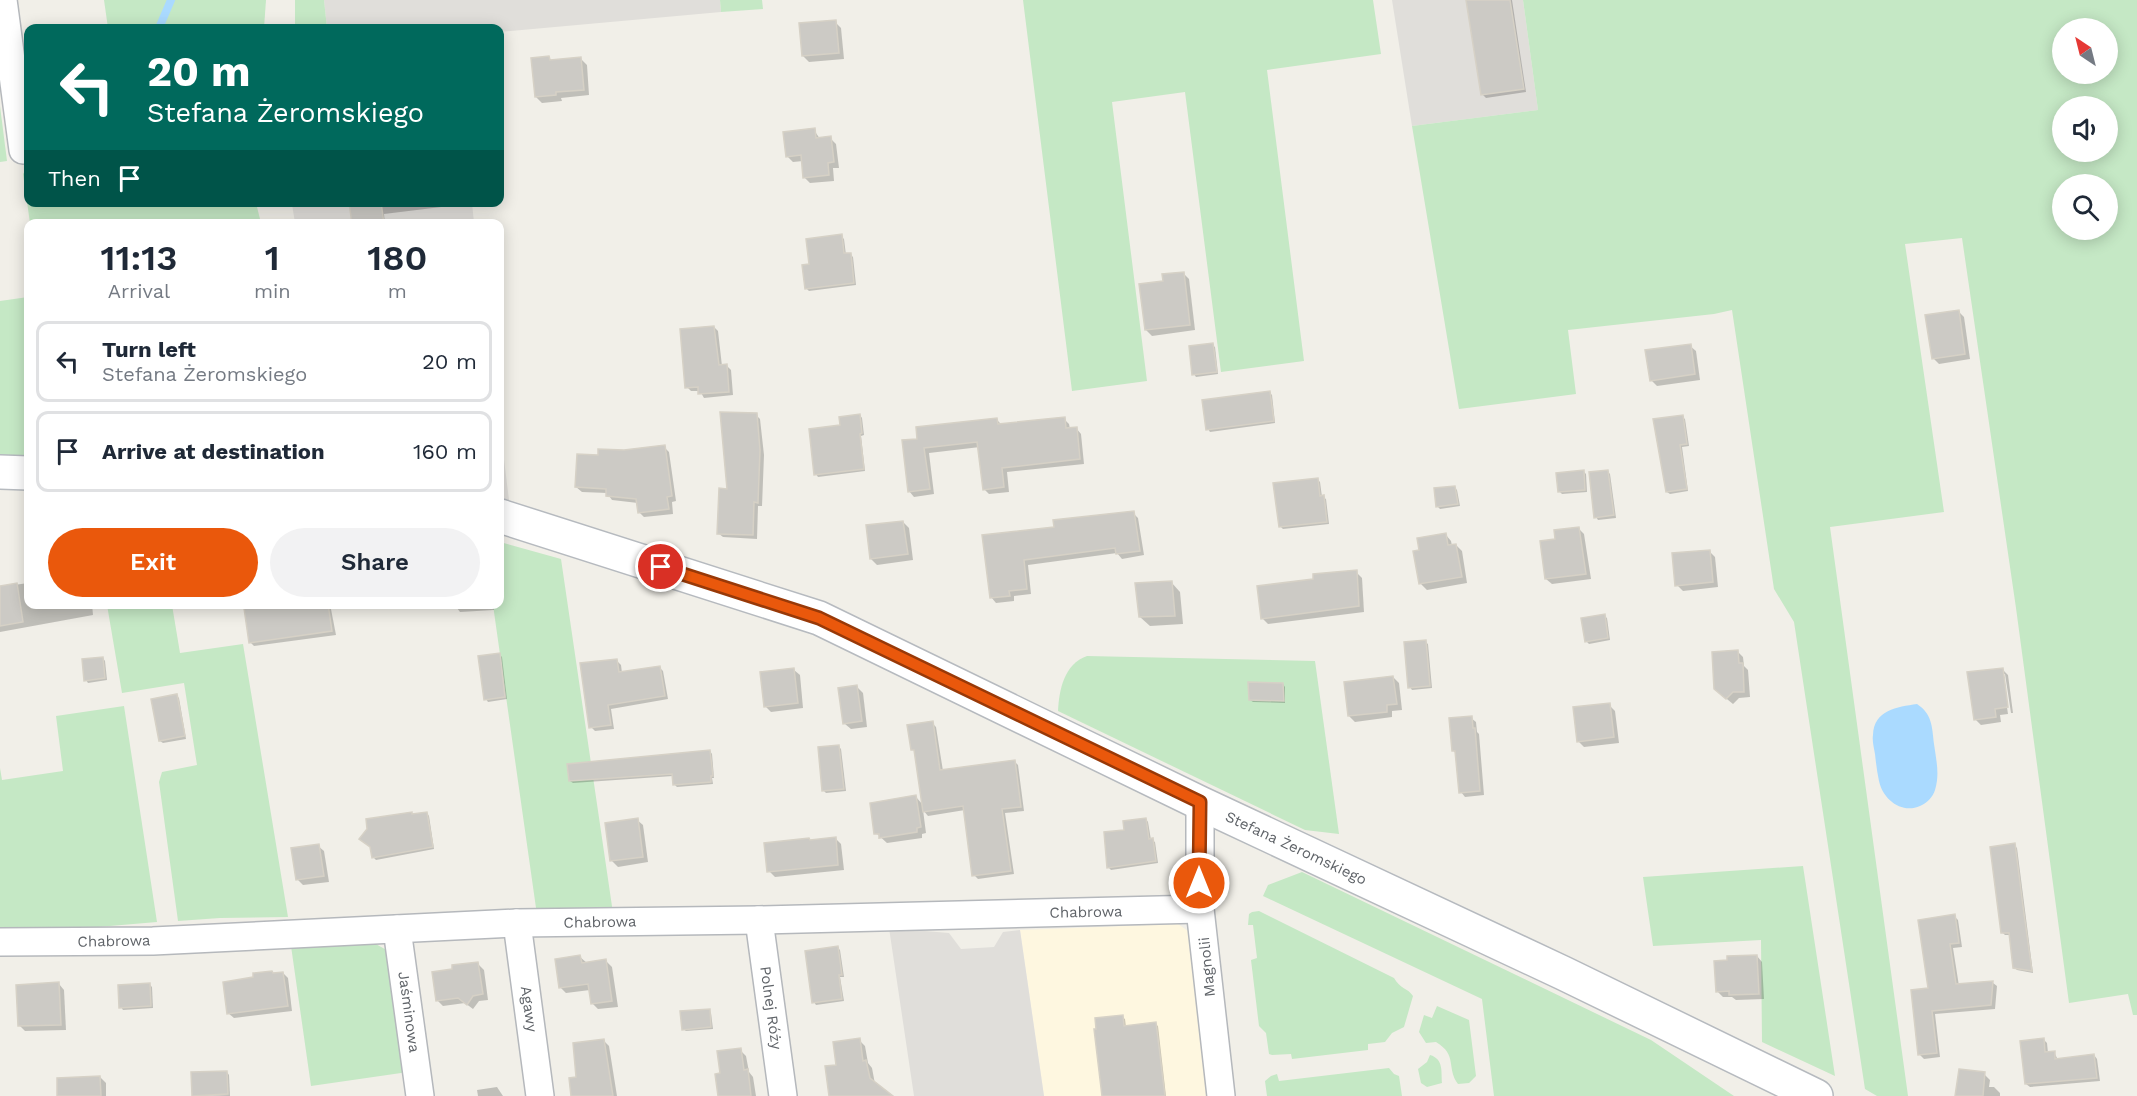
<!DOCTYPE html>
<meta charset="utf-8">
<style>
body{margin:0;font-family:"Work Sans",sans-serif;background:#f2f2f3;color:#1f2937;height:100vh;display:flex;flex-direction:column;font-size:22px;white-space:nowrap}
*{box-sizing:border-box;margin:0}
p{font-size:20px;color:#747a83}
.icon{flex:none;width:33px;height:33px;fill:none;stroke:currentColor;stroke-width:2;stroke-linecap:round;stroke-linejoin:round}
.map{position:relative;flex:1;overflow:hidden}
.sheet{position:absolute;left:24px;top:219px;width:480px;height:390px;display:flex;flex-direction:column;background:#fff;border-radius:12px;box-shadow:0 3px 15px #0003}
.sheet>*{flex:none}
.guide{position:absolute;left:24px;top:24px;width:480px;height:183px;border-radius:12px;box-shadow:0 3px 15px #0003;background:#00695c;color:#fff;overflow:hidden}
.needle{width:39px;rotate:325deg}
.fabs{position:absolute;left:2052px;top:18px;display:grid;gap:12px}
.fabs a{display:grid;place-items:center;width:66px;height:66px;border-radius:50%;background:#fff;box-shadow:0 3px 15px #0003;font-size:30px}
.pin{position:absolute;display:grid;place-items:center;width:51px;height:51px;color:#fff;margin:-26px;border:3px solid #fff;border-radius:50%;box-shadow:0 2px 6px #0007}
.me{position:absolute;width:66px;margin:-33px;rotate:0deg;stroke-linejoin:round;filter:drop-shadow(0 0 4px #0008)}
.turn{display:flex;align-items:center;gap:21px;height:126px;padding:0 24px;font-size:27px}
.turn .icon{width:78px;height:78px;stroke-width:2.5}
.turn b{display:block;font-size:42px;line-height:51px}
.then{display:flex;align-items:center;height:57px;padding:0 24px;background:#0003;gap:12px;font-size:22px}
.eta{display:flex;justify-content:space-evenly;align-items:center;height:102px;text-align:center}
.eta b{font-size:36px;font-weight:600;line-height:42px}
.cta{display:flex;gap:12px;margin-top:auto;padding:12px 24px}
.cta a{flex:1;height:69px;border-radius:36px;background:#ea580c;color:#fff;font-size:24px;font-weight:600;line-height:69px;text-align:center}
.cta a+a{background:#f2f2f3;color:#1f2937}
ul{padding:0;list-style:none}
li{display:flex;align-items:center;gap:18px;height:81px;margin:0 12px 9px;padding:0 12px;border:3px solid #e0e1e3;border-radius:12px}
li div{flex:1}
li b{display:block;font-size:22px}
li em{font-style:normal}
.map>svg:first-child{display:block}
.commercial{fill:#fef7e0}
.industrial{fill:#e0deda}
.green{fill:#c5e8c5;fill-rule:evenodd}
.water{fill:#aadaff}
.shadow{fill:#0003}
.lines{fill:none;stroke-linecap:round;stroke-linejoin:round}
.stream{stroke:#aadaff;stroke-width:8}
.building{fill:#cccac5;stroke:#d6d1c6;stroke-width:1.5}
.street-casing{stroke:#b5b8bc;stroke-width:30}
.secondary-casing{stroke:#b6babf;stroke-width:36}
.street{stroke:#fff;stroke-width:27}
.secondary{stroke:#fff;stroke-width:33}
.route-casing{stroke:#983908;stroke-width:15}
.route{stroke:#ea580c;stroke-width:10}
.labels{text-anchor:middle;stroke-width:5;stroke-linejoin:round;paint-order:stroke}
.street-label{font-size:15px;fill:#5f6368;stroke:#fff}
</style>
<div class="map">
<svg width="2137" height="1096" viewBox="0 0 2137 1096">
<rect width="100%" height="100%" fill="#f1efe8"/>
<!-- commercial -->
<path class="commercial" d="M1178,924L1191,933L1211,1096H1044L1020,930Z"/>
<!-- industrial -->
<g class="industrial">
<path d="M324,0H720L721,12L500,32V28H327Z"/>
<path d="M1392,0H1523L1538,110L1412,126Z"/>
<path d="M308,202L472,203L474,223H295L292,204Z"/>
<path d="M500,427L509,500L500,498Z"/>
<path d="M889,928L949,933L961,949L994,947L1003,932L1020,930L1044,1096H914Z"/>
</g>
<!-- green -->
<g class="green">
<path d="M104,0H266L264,28H108Z"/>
<path d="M295,0H324L327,28H295Z"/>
<path d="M720,0H762L763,9L721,12Z"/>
<path d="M1023,0H1373L1381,54L1267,70L1304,361L1221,372L1185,92L1112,102L1147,381L1072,391Z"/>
<path d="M1523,0H2137V1015H2133L2128,994L2069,1003L2016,608L1962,238L1905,244L1944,512L1830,527L1908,1096H1877L1865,1089L1794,622L1774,589L1732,310L1714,314L1568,330L1576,394L1459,409L1412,126L1538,110ZM2108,28V74H2062V28ZM2108,106V152H2062V106ZM2062,184H2108V230H2062Z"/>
<path d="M0,106L7,161L0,162Z"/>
<path d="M28,167V202L256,203L261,223H30L23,174Z"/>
<path d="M28,297V459L0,458V301Z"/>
<path d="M500,542L561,559L613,913L537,915L493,605L500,604Z"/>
<path d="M107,605H172L180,653L243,644L288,917L220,918L178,921L159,782L162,772L197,765L184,683L122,693Z"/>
<path d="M1087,656L1315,661L1339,834L1305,830L1058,711C1059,690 1064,664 1087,656Z"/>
<path d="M124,706L157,922L27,933L0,931V768L2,780L63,771L56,716Z"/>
<path d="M1803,866L1835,1076L1762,1042L1761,940L1653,946L1643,877Z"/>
<path d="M1302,872L1651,1040L1734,1096H1494L1482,999L1263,896L1268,885Z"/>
<path d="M1259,911L1394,978C1400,989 1408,988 1413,996L1404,1027L1392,1033L1385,1042L1368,1044V1050L1292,1059L1291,1054L1272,1055L1269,1054L1266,1033L1259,1026L1251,960L1257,958L1253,925H1248L1249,914L1252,912Z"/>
<path d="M374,943L390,952L408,1072L311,1086L291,946Z"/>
<path d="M1437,1006L1469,1020L1476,1076L1469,1083L1458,1084C1446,1068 1458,1055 1436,1042L1426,1043L1419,1032L1424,1015L1432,1018Z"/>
<path d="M1430,1055C1444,1059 1441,1072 1442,1083L1427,1087L1421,1083L1418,1069L1427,1062Z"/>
<path d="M1389,1068L1394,1074L1399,1076L1402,1096H1267L1265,1081L1271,1076L1277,1074L1279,1081Z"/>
</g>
<!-- water -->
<path class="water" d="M1917,704C1932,714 1932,726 1934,744C1936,759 1940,774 1935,790C1933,797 1927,803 1920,806C1902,814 1883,800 1879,781C1877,772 1876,763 1875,754C1874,748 1872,741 1873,735C1874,710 1897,707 1917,704Z"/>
<!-- shadow -->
<g class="shadow">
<path d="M1468,0H1512L1526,92L1486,98L1482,94Z"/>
<path d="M835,22L841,28L844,59L809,62L803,56Z"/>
<path d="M549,58L552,61L581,59L587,65L589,95L561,98L562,101L542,103L536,97Z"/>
<path d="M814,130L820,139L830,138L836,144L839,168H833L834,181L810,183L804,177L803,161L793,162L787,156Z"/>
<path d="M350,202H474V203L384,214L385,224H353Z"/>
<path d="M841,236L844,239L846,255L850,254L853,257L856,285L809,291L806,288L811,266Z"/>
<path d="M1183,273L1189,279L1195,330L1152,336L1146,330L1165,282Z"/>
<path d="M1958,311L1964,317L1970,359L1939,364L1933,358Z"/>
<path d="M714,327L718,331L722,366H727L731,370L733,395L704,398L700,391H691L687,387Z"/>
<path d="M1212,345L1215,347L1218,374L1196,377L1194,374Z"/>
<path d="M1690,346L1696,351L1700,380L1657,386L1651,380Z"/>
<path d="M1269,392L1272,395L1275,423L1210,432L1208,429Z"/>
<path d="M756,415L760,419L764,455L762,506H758L757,539L723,537L718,533L729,490Z"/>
<path d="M860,415L862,418L864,435L861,436L865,471L818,477L816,474L842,427Z"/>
<path d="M1682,417L1685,419L1689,446L1682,447L1688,491L1670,494L1667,492Z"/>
<path d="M1064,419L1069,424L1070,429L1076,428L1081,434L1084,464L1007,472L1009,492L989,494L984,489L980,447L929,453L934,494L914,497L909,491L919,440L997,420L1002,425Z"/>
<path d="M664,447L669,452L676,501L672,502L673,514L644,517L639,512L638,503L612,500L607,493L582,492L576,487L599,457Z"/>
<path d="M1583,471L1586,474L1587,492L1562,494L1560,492Z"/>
<path d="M1608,472L1610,474L1616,518L1598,520L1596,517Z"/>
<path d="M1318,480L1320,482L1322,497L1326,499L1329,524L1283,529L1280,526Z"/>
<path d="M1454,487L1457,490L1460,506L1440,509L1438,507Z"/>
<path d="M1133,513L1138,518L1144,555L1122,559L1117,553L1028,565L1031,594L1014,596V601L996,603L991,597L984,536L1056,529Z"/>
<path d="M903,522L909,528L913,560L877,565L871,559Z"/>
<path d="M1578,528L1584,534L1591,579L1552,584L1546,579L1557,541Z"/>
<path d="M1446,535L1451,541L1452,546L1456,545L1462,551L1467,583L1427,590L1421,584Z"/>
<path d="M1709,551L1715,557L1718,587L1683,591L1677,585Z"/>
<path d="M1356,572L1362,578L1364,612L1268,624L1262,618L1315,581Z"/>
<path d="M1171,582L1180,592L1183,624L1150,626L1140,617Z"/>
<path d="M28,583V604H92L93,615L0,632V587Z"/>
<path d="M277,604H330L336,635L254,646L250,642Z"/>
<path d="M454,604H494V610L460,612Z"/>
<path d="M1604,616L1607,618L1610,640L1589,644L1586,641Z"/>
<path d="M1425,642L1428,644L1432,688L1412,690L1410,687Z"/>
<path d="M1737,651L1743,657L1744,666L1748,670L1750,697L1739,698L1733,704L1722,695Z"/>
<path d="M499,654L502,657L507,699L488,702L486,699Z"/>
<path d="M103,658L105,661L107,680L88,683L86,680Z"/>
<path d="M617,661L621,665L622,673L659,667L663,671L668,699L611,709L614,729L595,731L591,727Z"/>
<path d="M2002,669L2008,675L2013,713H2011L2005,674H2002L2008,714L2000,715L2001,722L1981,725L1975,719Z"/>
<path d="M794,670L800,675L803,708L771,712L765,706Z"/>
<path d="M1393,677L1399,683L1402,710L1392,711V717L1355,722L1349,716Z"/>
<path d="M1283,684L1285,687V703L1253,702L1250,700Z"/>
<path d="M857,687L863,693L867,727L851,729L845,724Z"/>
<path d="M177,696L179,698L186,739L163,743L160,741Z"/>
<path d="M1609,705L1615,711L1619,743L1584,747L1578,741Z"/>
<path d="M1471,718L1476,722L1477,732L1479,734L1484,795L1465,797L1461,792L1457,755L1453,750Z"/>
<path d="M932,723L936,727L943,771L1014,761L1018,765L1024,811L1005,813L1014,874L978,879L974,875L965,810L928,816L923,810L926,833L922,834V838L887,843L876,833L916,797L923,805L916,752L913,749Z"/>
<path d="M839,747L841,749L846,791L826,793L824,791Z"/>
<path d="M710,751L712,754L714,778H712L713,784L677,787L674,784L673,776L573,783L570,781Z"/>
<path d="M427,813L429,816L434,849L376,860L373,857Z"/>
<path d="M1146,819L1148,822L1151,840L1155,842L1158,863L1111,870L1109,868L1106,834L1126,831Z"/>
<path d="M637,820L643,825L648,862L618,867L612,861Z"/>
<path d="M835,838L841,844L844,870L775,877L769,871L811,841Z"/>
<path d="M2014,845L2017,848L2033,973L2017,970L2014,967L2011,935H2005L2002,932Z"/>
<path d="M318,846L324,851L329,882L303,885L297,879Z"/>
<path d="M1954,916L1958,920L1962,947L1953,948L1959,986L1993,983L1997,986L1995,1009L1935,1014L1940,1057L1924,1059L1920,1055Z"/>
<path d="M838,948L840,950L844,977H840L844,1001L816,1005L814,1002Z"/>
<path d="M1757,956L1762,962L1764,999L1736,1000L1732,997H1723L1717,991L1728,961Z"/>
<path d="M580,957L587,963L606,961L612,967L618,1007L598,1009L592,1003L590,990L566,993L560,987Z"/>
<path d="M478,964L484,970L488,1000L479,1001L473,1009L465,1003L443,1006L437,1000Z"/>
<path d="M283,973L288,978L292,1011L234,1018L228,1013L255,979Z"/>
<path d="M59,984L64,990L66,1030L25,1031L19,1025Z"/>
<path d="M149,984L152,987L153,1008L123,1010L121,1007Z"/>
<path d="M709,1011L711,1013L713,1029L686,1031L683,1029Z"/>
<path d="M1122,1017L1125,1019L1126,1027L1155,1024L1158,1026L1166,1096H1104Z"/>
<path d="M2043,1039L2047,1043L2048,1053L2054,1052L2058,1060L2094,1055L2097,1059L2100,1081L2030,1087L2026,1084Z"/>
<path d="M603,1040L609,1046L617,1096H581Z"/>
<path d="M859,1040L865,1046L868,1063L872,1068L875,1084L881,1096H831L838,1066Z"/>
<path d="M740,1050L746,1056L749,1072L753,1077L756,1096H720L722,1074Z"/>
<path d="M227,1072L229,1075L230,1096L194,1095Z"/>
<path d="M1984,1074L1990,1080L1989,1087H1994L2000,1093V1096H1957Z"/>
<path d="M100,1077L106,1083V1096H59Z"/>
<path d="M497,1087L503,1096H478L477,1090Z"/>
</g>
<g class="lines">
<!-- stream -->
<path class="stream" d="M159,28L171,0"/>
</g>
<!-- building -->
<g class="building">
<path d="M1466,0H1510L1524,89L1481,95Z"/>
<path d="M836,20L839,53L802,56L799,23Z"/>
<path d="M549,56L550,60L581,57L584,90L556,92V95L535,97L531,58Z"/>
<path d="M815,128L816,138L831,136L834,162L828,163L829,175L803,178L801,155L786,157L783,132Z"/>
<path d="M349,202H381L384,224H352Z"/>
<path d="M842,234L844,253H851L854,283L805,289L802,265L809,264L806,239Z"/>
<path d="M1184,272L1190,325L1145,330L1139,284L1163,281L1162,274Z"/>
<path d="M1959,310L1965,354L1932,359L1925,315Z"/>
<path d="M714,326L719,365L727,364L729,392L698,394V387L685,388L680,329Z"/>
<path d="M1213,343L1217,372L1192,375L1189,346Z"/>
<path d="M1691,344L1695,374L1650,381L1645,350Z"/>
<path d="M1270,391L1274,421L1206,430L1202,400Z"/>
<path d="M720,412L757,413L760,450L758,503L754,502L753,535L717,534L719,488L727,489Z"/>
<path d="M860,414L862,433L860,434L864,469L814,475L809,429L840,425L839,417Z"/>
<path d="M1683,415L1687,444L1680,445L1687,489L1666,492L1653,419Z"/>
<path d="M1065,417L1066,428L1077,427L1080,459L1002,468L1004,487L983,490L977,442L924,448L930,489L908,492L902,440L917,439L916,427L997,418L998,424Z"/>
<path d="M665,445L672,496L667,497L669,509L638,513L636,499L606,496V489L575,487L577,454L598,455V449L624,450Z"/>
<path d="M1584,470L1585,490L1558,492L1556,473Z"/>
<path d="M1608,470L1614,515L1594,518L1589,472Z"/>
<path d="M1318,478L1320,496L1324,495L1327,522L1279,527L1273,483Z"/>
<path d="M1455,486L1458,504L1436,507L1434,488Z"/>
<path d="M1134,511L1140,551L1116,554L1115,548L1024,560L1027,589L1009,591L1010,596L990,598L982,535L1054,527L1053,520Z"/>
<path d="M903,521L908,554L870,559L866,525Z"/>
<path d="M1579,527L1586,574L1545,579L1540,541L1555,539L1554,530Z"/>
<path d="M1446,533L1448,545L1456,544L1462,577L1419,584L1413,551L1419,550L1417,538Z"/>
<path d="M1710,550L1713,582L1675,586L1672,553Z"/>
<path d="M1357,570L1359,606L1261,619L1257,586L1313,579V574Z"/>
<path d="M1172,581L1175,616L1139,617L1135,583Z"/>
<path d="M17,583L23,622L0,626V586Z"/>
<path d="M267,604H328L332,631L249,643L244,608Z"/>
<path d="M1605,614L1608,638L1585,642L1581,618Z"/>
<path d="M1426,640L1430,686L1408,688L1404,642Z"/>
<path d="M1738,650L1739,663H1743L1744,692H1733L1726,699L1714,689L1712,652Z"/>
<path d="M500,653L505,697L484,700L478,656Z"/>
<path d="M103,657L105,678L84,681L82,659Z"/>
<path d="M617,659L619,672L660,666L665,696L608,705L611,725L589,728L580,663Z"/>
<path d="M794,668L798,703L764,707L760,672Z"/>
<path d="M2003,668L2008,707L1995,709L1996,717L1974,720L1967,672Z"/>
<path d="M1393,676L1397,704L1387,705V712L1348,716L1344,682Z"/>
<path d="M1248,682L1283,683L1284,701L1249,700Z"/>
<path d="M857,685L862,721L843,724L838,688Z"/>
<path d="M177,694L185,736L159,741L151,699Z"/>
<path d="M1610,703L1614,737L1577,742L1573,707Z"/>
<path d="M1472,716L1473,728H1475L1480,791L1459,793L1455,751H1452L1449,718Z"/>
<path d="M933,721L940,770L1015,760L1021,807L1002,809L1011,871L972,876L963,806L923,812L914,750H911L907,725Z"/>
<path d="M839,745L844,789L822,791L818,747Z"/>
<path d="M710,750L713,776H711V782L673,785L672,774L569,781L567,764Z"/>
<path d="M916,795L921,827L917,828V832L879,838V834H874L870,803Z"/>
<path d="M412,812V814L427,812L433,847L372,858L370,847L359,839L367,829L366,819Z"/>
<path d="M638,818L643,857L610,861L605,823Z"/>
<path d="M1146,818L1149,839L1153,838L1156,861L1107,868L1104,832L1124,830L1123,821Z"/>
<path d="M836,837L838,865L767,872L764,843L809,838L810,840Z"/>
<path d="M2015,843L2023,906L2032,971L2013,968L2009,933H2001L1990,847Z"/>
<path d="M319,844L324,876L296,880L291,848Z"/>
<path d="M1955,914L1959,943L1950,944L1956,984L1993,981L1991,1005L1932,1011L1937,1053L1918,1055L1911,990L1928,988L1918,920Z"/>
<path d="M838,946L842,975H839L842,999L812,1003L805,951Z"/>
<path d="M580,955L582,963L606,959L612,1001L591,1004L588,984L559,988L555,959Z"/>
<path d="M1757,955L1759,994L1729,995V991L1716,992L1714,961L1727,960V956Z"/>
<path d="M478,962L483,994L473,996L467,1005L458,998L436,1001L432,972L452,969V965Z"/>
<path d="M272,971L273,973L283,972L288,1006L227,1014L223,982L253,977V973Z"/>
<path d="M59,982L61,1025L18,1026L16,985Z"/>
<path d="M150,983L151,1006L119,1008L118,985Z"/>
<path d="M710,1009L711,1027L682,1030L680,1011Z"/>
<path d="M1123,1015L1124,1026L1156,1022L1165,1096H1102L1094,1029H1096L1095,1018Z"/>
<path d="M860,1038L863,1061L866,1060L870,1078L893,1096H829L825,1066L836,1065L833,1042Z"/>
<path d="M2044,1038L2045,1052L2055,1051V1059L2094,1054L2097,1078L2025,1084L2020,1041Z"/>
<path d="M604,1039L613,1096H571L569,1078L576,1077L573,1043Z"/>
<path d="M741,1048L744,1070L748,1069L751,1096H718L715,1074L720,1073L717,1051Z"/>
<path d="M1959,1069L1985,1072L1983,1096H1955Z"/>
<path d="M227,1071L228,1094L192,1096L191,1072Z"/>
<path d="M100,1076L101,1096H57V1078Z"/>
</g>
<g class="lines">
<!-- street casing -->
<g class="street-casing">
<g id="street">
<path d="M3,0L23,150"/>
<path d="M1200,803V909L1221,1096"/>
<path d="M759,920L783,1096"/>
<path d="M517,923L540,1096"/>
<path d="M397,929L420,1096"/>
<path d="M0,942L153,941L517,923L759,920L1200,909"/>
</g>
</g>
<!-- secondary casing -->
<g class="secondary-casing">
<g id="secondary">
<path d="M0,472L28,473"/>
<path d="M500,516L819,618L1200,803L1563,973L1816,1096"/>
</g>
</g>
<!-- street -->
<use href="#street" class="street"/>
<!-- secondary -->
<use href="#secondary" class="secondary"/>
</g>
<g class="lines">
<!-- route casing -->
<g class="route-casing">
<path id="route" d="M661,567L819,618L1200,802L1199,883"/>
</g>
<!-- route -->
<use href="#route" class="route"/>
</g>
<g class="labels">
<!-- street labels -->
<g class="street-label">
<text transform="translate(1296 848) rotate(25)" y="5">Stefana Żeromskiego</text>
<text transform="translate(1086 912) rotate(-1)" y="5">Chabrowa</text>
<text transform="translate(600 922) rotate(-1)" y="5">Chabrowa</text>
<text transform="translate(114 941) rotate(-1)" y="5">Chabrowa</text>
<text transform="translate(1207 967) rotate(-96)" y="5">Magnolii</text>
<text transform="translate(771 1008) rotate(82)" y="5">Polnej Róży</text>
<text transform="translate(529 1009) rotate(82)" y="5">Agawy</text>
<text transform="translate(409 1012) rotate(82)" y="5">Jaśminowa</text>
</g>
</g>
</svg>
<div class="fabs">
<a><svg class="needle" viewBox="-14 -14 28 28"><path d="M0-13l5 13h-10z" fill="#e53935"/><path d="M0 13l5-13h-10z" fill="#747a83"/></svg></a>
<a><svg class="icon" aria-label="sound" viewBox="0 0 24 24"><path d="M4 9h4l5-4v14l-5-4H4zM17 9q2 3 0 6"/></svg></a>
<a><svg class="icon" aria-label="search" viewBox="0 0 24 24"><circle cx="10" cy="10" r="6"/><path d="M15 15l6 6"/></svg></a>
</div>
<div class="pin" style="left:661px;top:567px;background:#d93025"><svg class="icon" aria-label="arrive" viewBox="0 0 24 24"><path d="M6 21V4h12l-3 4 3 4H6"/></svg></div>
<svg class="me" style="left:1199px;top:883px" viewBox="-20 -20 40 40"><circle r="17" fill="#ea580c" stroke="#fff" stroke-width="3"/><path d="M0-11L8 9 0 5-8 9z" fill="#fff"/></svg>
<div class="guide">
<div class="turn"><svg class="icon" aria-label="left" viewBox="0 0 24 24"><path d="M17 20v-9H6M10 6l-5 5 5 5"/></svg><div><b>20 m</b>Stefana Żeromskiego</div></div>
<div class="then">Then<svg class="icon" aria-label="arrive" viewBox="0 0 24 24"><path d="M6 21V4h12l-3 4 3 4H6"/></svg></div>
</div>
<section class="sheet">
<div class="eta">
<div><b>11:13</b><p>Arrival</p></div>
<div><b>1</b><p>min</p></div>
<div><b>180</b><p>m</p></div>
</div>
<ul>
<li><svg class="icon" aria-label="left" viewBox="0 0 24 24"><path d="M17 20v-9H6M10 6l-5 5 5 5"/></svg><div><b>Turn left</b><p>Stefana Żeromskiego</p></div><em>20 m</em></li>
<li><svg class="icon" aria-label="arrive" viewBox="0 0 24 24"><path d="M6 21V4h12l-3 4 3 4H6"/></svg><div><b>Arrive at destination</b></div><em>160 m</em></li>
</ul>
<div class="cta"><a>Exit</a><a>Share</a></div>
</section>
</div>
